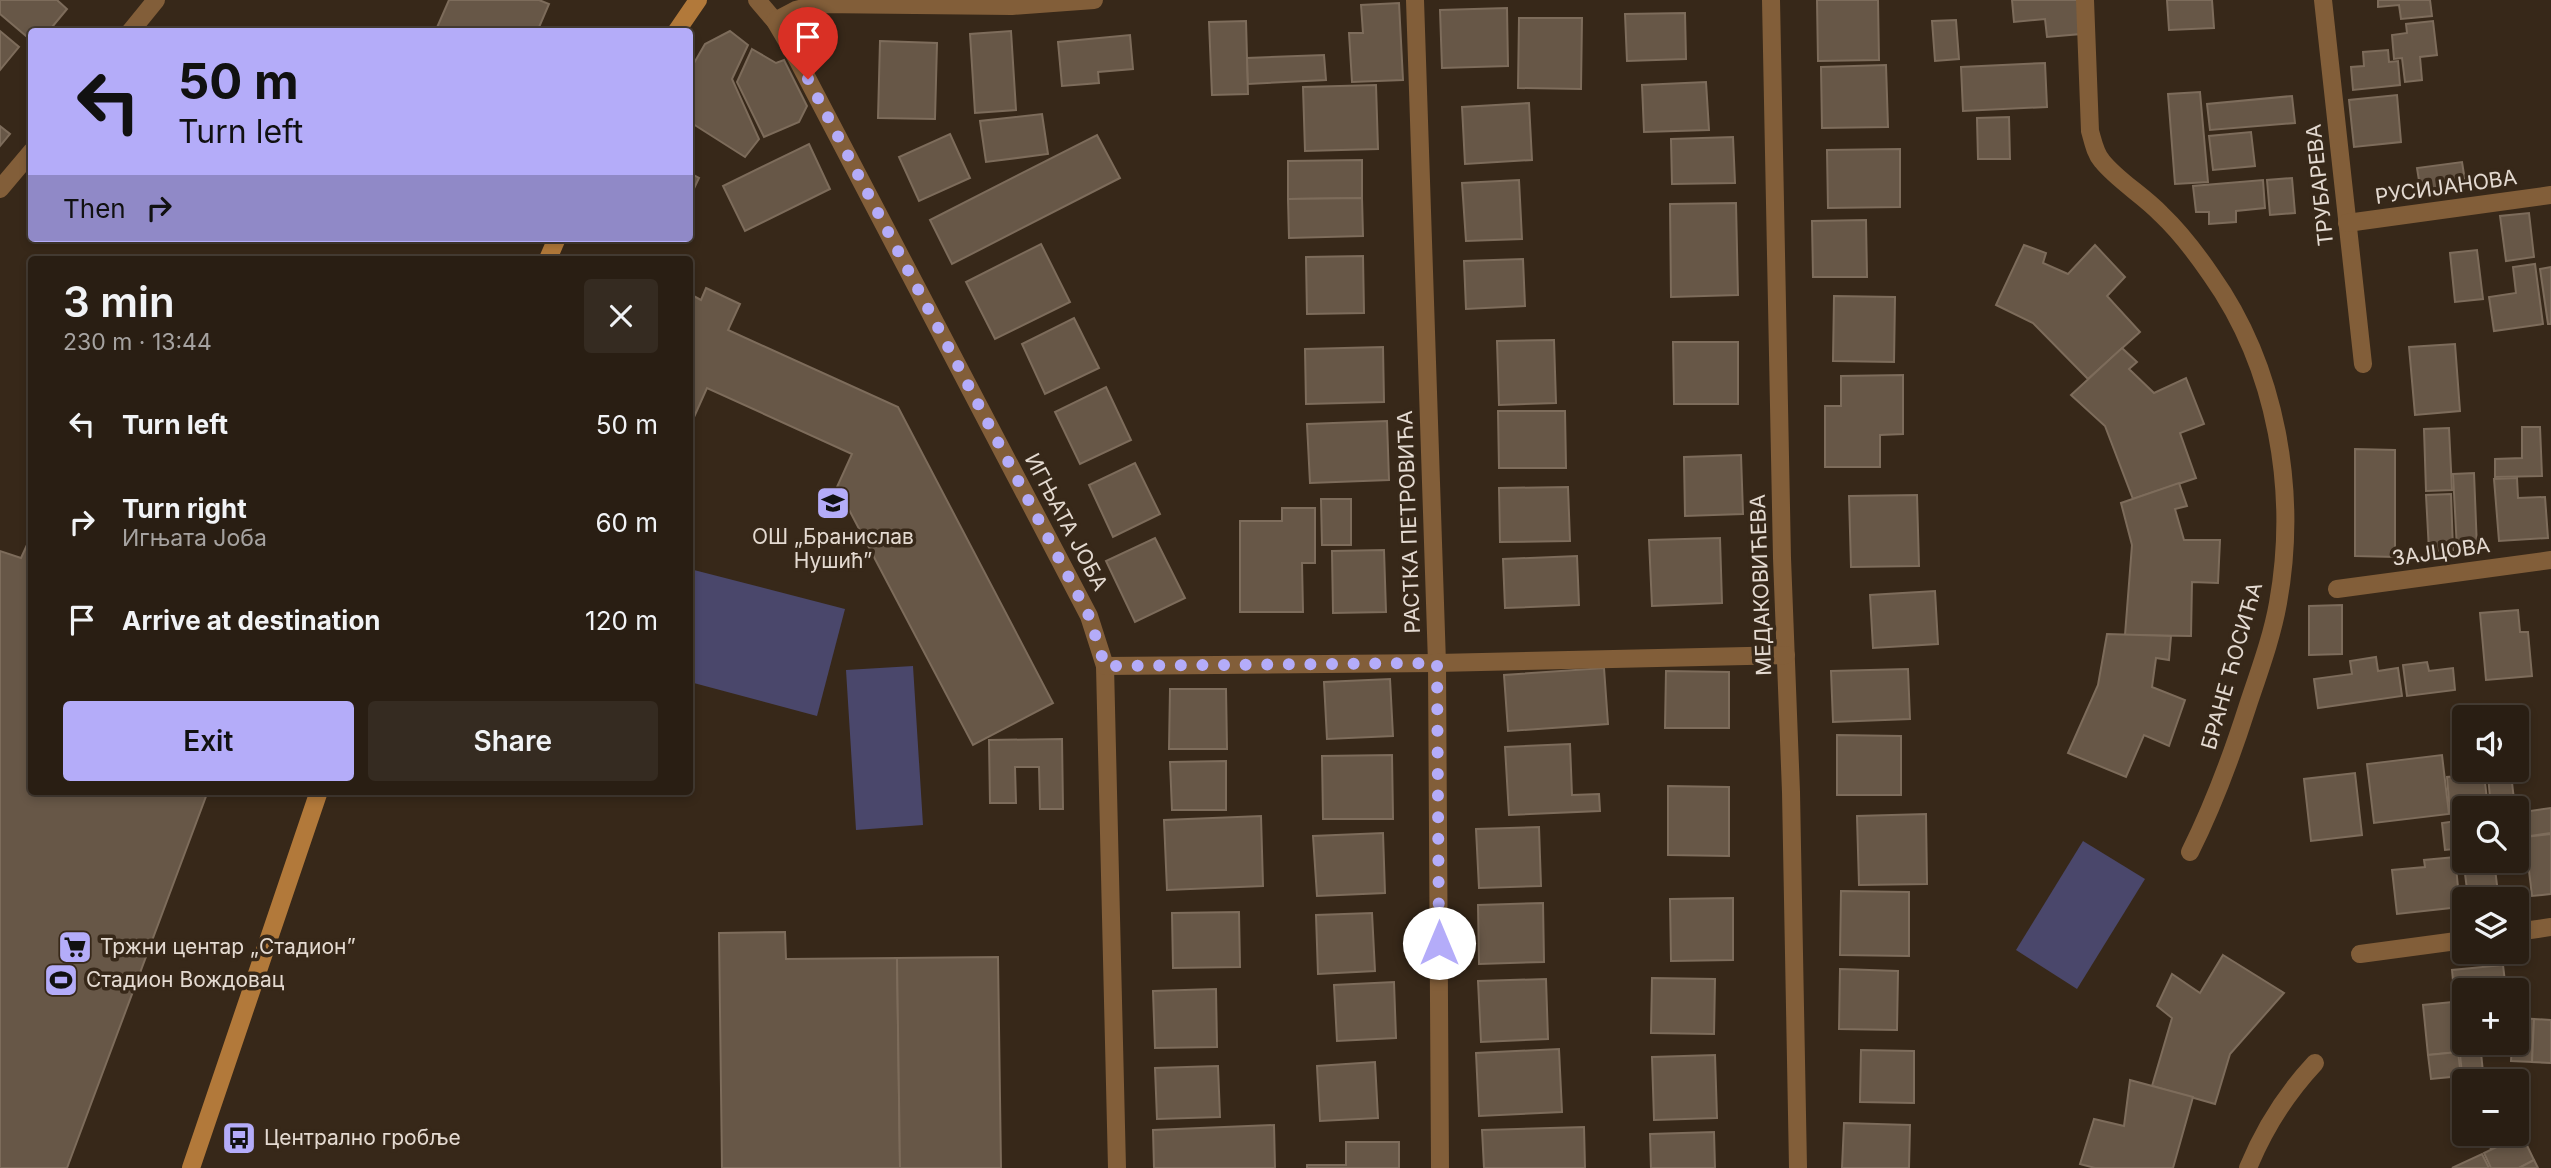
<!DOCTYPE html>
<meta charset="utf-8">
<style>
body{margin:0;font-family:Inter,sans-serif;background:#352b21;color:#f1f3f6;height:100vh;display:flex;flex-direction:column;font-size:26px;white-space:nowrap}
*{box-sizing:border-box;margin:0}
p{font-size:23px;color:#a5a2a0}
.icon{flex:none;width:38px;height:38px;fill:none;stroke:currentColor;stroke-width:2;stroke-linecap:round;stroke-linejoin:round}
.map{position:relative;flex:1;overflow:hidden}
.details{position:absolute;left:28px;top:256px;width:665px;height:539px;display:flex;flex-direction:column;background:#291e13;border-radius:7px;box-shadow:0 4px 10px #0003,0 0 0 2px #453c33}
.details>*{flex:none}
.hud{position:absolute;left:28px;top:28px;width:665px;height:214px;border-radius:7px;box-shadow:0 4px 10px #0003,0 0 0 2px #453c33;background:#b4acf9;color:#111;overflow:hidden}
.tools{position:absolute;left:2452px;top:705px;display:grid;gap:14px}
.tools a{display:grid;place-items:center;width:77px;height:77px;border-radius:7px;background:#291e13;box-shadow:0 4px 10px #0003,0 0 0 2px #453c33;font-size:35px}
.pin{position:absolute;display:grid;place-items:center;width:60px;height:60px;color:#fff;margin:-72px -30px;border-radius:50% 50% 50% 0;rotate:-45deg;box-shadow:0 0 7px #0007}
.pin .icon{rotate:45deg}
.me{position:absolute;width:77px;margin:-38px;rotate:0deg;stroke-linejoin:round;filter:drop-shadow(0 0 5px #0008)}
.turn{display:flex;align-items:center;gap:24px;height:147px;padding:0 35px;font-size:32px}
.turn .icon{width:91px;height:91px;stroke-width:2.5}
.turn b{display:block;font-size:49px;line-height:60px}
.then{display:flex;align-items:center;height:66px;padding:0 35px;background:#0003;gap:14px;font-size:26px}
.round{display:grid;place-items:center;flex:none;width:74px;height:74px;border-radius:7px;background:#352b21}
.summary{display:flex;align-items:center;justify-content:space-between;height:119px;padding:0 35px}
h1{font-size:42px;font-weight:600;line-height:52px}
.cta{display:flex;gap:14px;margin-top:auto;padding:14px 35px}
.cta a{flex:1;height:80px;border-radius:7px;background:#b4acf9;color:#111;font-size:28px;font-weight:600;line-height:80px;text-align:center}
.cta a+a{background:#352b21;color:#f1f3f6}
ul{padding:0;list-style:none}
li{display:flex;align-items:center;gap:21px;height:98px;padding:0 35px}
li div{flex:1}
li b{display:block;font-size:26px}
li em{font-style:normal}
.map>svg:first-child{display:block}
.green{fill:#4a476b}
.building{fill:#675747;stroke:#7d6c5b;stroke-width:2}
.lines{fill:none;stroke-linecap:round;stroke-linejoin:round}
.street{stroke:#825e39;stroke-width:18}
.secondary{stroke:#b2793a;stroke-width:18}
.route{stroke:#b4acf9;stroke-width:12;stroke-dasharray:0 21.6}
.labels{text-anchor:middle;stroke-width:7;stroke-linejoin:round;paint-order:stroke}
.street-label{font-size:21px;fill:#e4dad1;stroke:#372819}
.poi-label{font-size:21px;fill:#e4dad1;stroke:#372819;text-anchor:start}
</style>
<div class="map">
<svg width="2551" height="1168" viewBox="0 0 2551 1168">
<rect width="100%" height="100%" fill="#372819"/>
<!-- green -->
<g class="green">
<path d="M690,569L845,609L817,716L690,682Z"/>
<path d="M913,666L923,825L856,830L846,670Z"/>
<path d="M2083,841L2145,879L2077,989L2016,950Z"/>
</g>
<!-- building -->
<g class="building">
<path d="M0,0H57L67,9L48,32H32V41L0,14Z"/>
<path d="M449,0H539L549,4L537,32H435Z"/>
<path d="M1817,0H1878L1879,60L1818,61Z"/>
<path d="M2012,0H2079L2081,34L2047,37L2045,19L2014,22Z"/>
<path d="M2167,0H2212L2214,28L2169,30Z"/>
<path d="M2378,0H2430L2432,16L2401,19L2399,5L2378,7Z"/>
<path d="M1399,3L1403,80L1352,82L1349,33H1363L1361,5Z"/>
<path d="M1507,8L1508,66L1442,68L1440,10Z"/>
<path d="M1685,13L1686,59L1627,61L1625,14Z"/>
<path d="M1519,18H1582L1581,89L1518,88Z"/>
<path d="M1956,20L1959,59L1935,61L1932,21Z"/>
<path d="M1246,21L1248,94L1212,95L1209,22Z"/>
<path d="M2433,21L2437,55L2420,57L2422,80L2405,82L2402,58L2394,59L2392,35L2407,33L2406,24Z"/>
<path d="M0,31L19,47L0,70Z"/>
<path d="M730,31L748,45L732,79L759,139L745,157L690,122V70L705,44Z"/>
<path d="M1011,31L1016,110L975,113L970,34Z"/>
<path d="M1130,35L1133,69L1098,72L1099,83L1062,86L1058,42Z"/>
<path d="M880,41L937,43L935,119L878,118Z"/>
<path d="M752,49L776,63L784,60L807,106L799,122L764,137L737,82Z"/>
<path d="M2388,50L2389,62L2398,61L2400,85L2353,90L2351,67L2364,66L2363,52Z"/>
<path d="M1324,55L1326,80L1248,84L1247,58Z"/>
<path d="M2045,63L2047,107L1963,111L1961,67Z"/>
<path d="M1886,65L1888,127L1822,128L1821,67Z"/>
<path d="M1706,82L1709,130L1644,132L1642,85Z"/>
<path d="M1376,85L1378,149L1305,151L1303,87Z"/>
<path d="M2200,92L2208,182L2175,184L2168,94Z"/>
<path d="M2397,95L2401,142L2354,147L2349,100Z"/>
<path d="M2292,96L2295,123L2210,130L2207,104Z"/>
<path d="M1529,103L1532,160L1465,164L1462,107Z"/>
<path d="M1042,114L1048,154L986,162L980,121Z"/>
<path d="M2009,117L2010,159H1978L1977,118Z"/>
<path d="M0,126L10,134L0,146Z"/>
<path d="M2251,132L2255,166L2213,170L2209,136Z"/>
<path d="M950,134L970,178L919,201L899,157Z"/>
<path d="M1097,135L1120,178L952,264L930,220Z"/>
<path d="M1733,137L1735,183L1672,184L1671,139Z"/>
<path d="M809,144L830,189L745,231L723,186Z"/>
<path d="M1900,149V207L1828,208L1827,150Z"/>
<path d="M1362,160V198L1288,199V161Z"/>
<path d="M2462,162L2466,187L2421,193L2417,168Z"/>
<path d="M690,173L699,178L690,197Z"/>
<path d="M2292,178L2295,213L2270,215L2267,180Z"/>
<path d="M1519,180L1522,239L1466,241L1462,183Z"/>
<path d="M2263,180L2265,208L2236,211V222L2209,224V212H2196L2193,186Z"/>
<path d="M1362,198L1363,236L1289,238L1288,199Z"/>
<path d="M1736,203L1738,295L1671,297L1670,204Z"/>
<path d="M2529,213L2534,257L2506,261L2500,216Z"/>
<path d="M1866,220L1867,277H1813L1812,221Z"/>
<path d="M1041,244L1070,302L995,339L966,282Z"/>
<path d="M2024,245L2046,253L2043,263L2068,274L2095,245L2125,277L2107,296L2140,332L2088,379L2033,323L1996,305Z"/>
<path d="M2477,250L2483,299L2455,302L2450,253Z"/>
<path d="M1363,256L1364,313L1307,314L1306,257Z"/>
<path d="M1523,259L1525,306L1466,309L1464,261Z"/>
<path d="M2535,264L2543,324L2494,331L2489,297L2516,293L2513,267Z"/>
<path d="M2551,267V324H2548L2540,269Z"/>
<path d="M706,288L740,304L728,330L898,407L1053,703L973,745L837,487L852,454L707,388L690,426V294L701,300Z"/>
<path d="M1834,296L1895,297L1894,362L1833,361Z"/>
<path d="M1074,318L1099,368L1045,394L1022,344Z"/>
<path d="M1554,340L1556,403L1499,405L1497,341Z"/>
<path d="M1673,342H1738V404H1674Z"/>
<path d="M2455,344L2460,411L2415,415L2409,347Z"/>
<path d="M1383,347L1384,402L1306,404L1305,349Z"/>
<path d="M2122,348L2137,362L2129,369L2154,393L2186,378L2204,424L2180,433L2196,478L2133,499L2105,426L2071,395Z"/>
<path d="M1903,375V434L1880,435V467H1825V406H1841V376Z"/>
<path d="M1106,387L1131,440L1080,464L1055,412Z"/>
<path d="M1498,411H1565L1566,468H1499Z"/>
<path d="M1387,421L1389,480L1310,483L1307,424Z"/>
<path d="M2522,427H2540L2542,476L2495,477V459L2522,458Z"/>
<path d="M2449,428L2452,490L2426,491L2424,429Z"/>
<path d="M2355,449L2395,450V557L2355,556Z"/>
<path d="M1741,455L1743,514L1685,516L1684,457Z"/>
<path d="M1135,463L1160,514L1113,537L1089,485Z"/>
<path d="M2474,473L2477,548L2457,549L2453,474Z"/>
<path d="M2517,478L2518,498L2545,497L2548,538L2499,541L2494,479Z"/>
<path d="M2179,483L2187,506L2175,509L2184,540H2220L2218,583L2192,582L2191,636L2125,635L2132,545L2121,503Z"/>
<path d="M1568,487L1570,541L1500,542L1499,488Z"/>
<path d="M2451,494L2453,550L2429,551L2426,495Z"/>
<path d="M1917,495L1919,566L1851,567L1849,496Z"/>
<path d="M1321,499H1351V545H1322Z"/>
<path d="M1282,508H1315V563H1302L1303,612H1240V521H1282Z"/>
<path d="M32,534V791H208L67,1168H0V551L21,558Z"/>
<path d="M1155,538L1185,598L1135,622L1106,561Z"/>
<path d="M1720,538L1722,603L1652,606L1649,540Z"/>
<path d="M1384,550L1386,612L1333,613L1332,551Z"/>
<path d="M1577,556L1579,605L1505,608L1503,559Z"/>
<path d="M1935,591L1938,644L1873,648L1870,595Z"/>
<path d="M2342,605V654L2309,655V606Z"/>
<path d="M2518,610L2520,632H2528L2532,676L2486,680L2480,613Z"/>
<path d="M2107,634L2171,636L2169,660L2156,658L2152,687L2185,700L2169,746L2144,735L2126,777L2068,753L2098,685Z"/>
<path d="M2376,657L2378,671L2398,668L2402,696L2318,708L2314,679L2352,674L2350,661Z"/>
<path d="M2427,662L2429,671L2453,668L2455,690L2407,696L2403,665Z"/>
<path d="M1604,668L1608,724L1508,731L1504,675Z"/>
<path d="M1908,669L1910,719L1833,722L1831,671Z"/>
<path d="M1666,671L1729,672V728H1665Z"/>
<path d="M1390,679L1393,736L1327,739L1324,682Z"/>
<path d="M1170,689H1226L1227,749H1169Z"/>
<path d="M1837,735L1901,736V795H1837Z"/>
<path d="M1062,739L1063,809H1040L1039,767H1015L1016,803H990L989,740Z"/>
<path d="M1570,744L1572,795L1599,794L1600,811L1509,815L1505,747Z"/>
<path d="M1392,755L1393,819H1323L1322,756Z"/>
<path d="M2442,755L2449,814L2374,823L2367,764Z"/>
<path d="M1226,761V810H1172L1170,762Z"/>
<path d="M2355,773L2362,835L2311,841L2304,779Z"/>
<path d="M2484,774L2488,808H2464V811L2450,813L2447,777Z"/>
<path d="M2511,774L2515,808H2491L2488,776Z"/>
<path d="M1668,786L1729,787V856L1668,855Z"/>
<path d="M2551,808V833L2516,838V813Z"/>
<path d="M1926,814L1927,884L1859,885L1857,816Z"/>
<path d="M1261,816L1263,886L1167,890L1164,820Z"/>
<path d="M2464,820V848L2445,850L2442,823Z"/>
<path d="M1539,827L1541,886L1479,888L1476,829Z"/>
<path d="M1383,833L1385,893L1317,896L1313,836Z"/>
<path d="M2551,834V894L2532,896L2525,837Z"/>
<path d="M2462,851H2464V861H2494L2498,893L2468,897Z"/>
<path d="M2455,857L2460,907L2397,914L2392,870L2425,867L2424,860Z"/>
<path d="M1841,891L1909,892V956L1840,955Z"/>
<path d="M1733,898V960L1671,961L1670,899Z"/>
<path d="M1543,903L1544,962L1479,964L1478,905Z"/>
<path d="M1239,912L1240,967L1173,968L1172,913Z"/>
<path d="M1372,913L1375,971L1318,974L1316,915Z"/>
<path d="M785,932L786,959L897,958L900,1168H722L719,933Z"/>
<path d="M2223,955L2284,993L2230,1054L2215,1104L2152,1086L2172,1018L2157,1006L2172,974L2200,993Z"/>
<path d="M998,957L1001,1168H900L897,958Z"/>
<path d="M2503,965L2506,990H2464V1013L2456,1014L2452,970Z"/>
<path d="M1840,969L1898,971L1897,1030L1839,1029Z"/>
<path d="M1652,978L1715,979L1714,1034L1651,1033Z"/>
<path d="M1546,979L1548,1039L1481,1042L1478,981Z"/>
<path d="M1394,982L1396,1038L1337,1041L1334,985Z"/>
<path d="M1216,989L1217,1047L1155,1048L1153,991Z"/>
<path d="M2452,1002L2458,1052L2428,1055L2423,1005Z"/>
<path d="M2464,1013V1043H2480L2483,1072L2462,1074L2456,1014Z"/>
<path d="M2516,1018L2534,1019L2532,1062L2511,1061L2512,1043H2516Z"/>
<path d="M2534,1019L2551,1020V1063L2532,1062Z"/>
<path d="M1559,1049L1562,1112L1479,1116L1476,1053Z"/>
<path d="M1861,1050L1914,1051V1103L1860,1102Z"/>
<path d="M2458,1052L2461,1076L2431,1079L2428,1055Z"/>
<path d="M1715,1055L1717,1118L1654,1120L1652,1057Z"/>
<path d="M1375,1062L1378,1118L1320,1121L1317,1066Z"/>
<path d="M1218,1066L1220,1117L1157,1119L1155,1068Z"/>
<path d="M2130,1080L2193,1097L2173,1168H2095L2080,1164L2094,1119L2124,1126Z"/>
<path d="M1844,1123L1910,1125L1909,1168H1842Z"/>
<path d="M2516,1123L2522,1135L2491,1149L2484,1134H2516Z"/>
<path d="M1274,1125L1275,1168H1154L1153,1130Z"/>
<path d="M1584,1127L1585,1168H1484L1482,1130Z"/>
<path d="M1714,1132L1715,1168H1651L1650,1134Z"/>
<path d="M2522,1135L2534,1160L2519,1168H2491L2484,1153Z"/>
<path d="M1346,1142H1399V1168H1307V1165H1346Z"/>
<path d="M2482,1154L2489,1168H2452Z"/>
<path d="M2534,1160L2538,1168H2519Z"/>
</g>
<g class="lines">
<!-- street -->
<g class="street">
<path d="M757,0L775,21L795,55L1089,616L1105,666L1117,1168"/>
<path d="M1415,0L1437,663L1440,1168"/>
<path d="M1771,0L1782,558L1791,792L1798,1168"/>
<path d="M2085,0L2090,131C2093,141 2095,153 2102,161C2118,181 2143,195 2161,214C2180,232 2196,253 2211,275C2277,368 2298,492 2278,603C2272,637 2259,672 2248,705C2232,755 2214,804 2190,852"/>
<path d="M2323,0L2363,364"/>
<path d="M775,21L796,10L818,4L1012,6L1094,0"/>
<path d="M130,32L156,0"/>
<path d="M0,189L32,151"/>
<path d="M2347,223L2551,195"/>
<path d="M2337,589L2551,560"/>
<path d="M1105,666L1437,663L1786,655"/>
<path d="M2516,932L2551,927"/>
<path d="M2360,954L2464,940"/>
<path d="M2248,1168C2264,1129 2286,1094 2315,1063"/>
</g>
<!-- secondary -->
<g class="secondary">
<path d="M676,32L698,0"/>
<path d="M548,259L557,238"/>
<path d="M191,1168L319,791"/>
</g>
</g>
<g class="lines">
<!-- route -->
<path class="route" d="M808,79L1089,616L1105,666L1437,663L1439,943"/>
</g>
<!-- icons -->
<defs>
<g id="school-square" transform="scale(1.75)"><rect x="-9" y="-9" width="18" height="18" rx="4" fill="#b4acf9" stroke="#372819"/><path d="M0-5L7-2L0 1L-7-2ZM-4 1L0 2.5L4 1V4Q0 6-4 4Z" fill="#111"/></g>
<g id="supermarket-square" transform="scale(1.75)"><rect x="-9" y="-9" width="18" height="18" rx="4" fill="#b4acf9" stroke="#372819"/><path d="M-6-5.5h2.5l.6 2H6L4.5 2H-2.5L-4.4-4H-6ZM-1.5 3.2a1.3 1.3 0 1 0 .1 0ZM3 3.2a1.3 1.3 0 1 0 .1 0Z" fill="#111"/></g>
<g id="stadium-square" transform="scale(1.75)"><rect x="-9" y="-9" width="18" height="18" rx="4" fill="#b4acf9" stroke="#372819"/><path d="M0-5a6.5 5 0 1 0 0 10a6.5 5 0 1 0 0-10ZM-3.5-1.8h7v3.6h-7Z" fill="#111"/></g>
<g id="bus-square" transform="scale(1.75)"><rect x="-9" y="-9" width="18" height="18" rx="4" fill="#b4acf9" stroke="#372819"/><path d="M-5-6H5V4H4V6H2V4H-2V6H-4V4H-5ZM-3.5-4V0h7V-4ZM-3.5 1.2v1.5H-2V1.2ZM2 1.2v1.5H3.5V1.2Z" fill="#111"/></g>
</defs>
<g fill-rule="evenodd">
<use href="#school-square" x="833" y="503"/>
<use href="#supermarket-square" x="75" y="947"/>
<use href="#stadium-square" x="61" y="980"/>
<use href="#bus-square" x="239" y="1138"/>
</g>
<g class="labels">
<!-- street labels -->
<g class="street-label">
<text transform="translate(2320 185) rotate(-96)" y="7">ТРУБАРЕВА</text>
<text transform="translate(2446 187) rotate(-8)" y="7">РУСИЈАНОВА</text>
<text transform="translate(1066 522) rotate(62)" y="7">ИГЊАТА ЈОБА</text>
<text transform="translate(1409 522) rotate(-92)" y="7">РАСТКА ПЕТРОВИЋА</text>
<text transform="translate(2441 552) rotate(-8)" y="7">ЗАЈЦОВА</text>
<text transform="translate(1761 585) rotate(-92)" y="7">МЕДАКОВИЋЕВА</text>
<text transform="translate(2232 666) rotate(-74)" y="7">БРАНЕ ЋОСИЋА</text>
</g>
<!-- poi labels -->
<g class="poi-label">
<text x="833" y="544" text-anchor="middle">ОШ „Бранислав<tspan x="833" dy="24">Нушић”</tspan></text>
<text x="100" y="954">Тржни центар „Стадион”</text>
<text x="86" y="987">Стадион Вождовац</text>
<text x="264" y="1145">Централно гробље</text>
</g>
</g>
</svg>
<div class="tools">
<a><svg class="icon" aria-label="sound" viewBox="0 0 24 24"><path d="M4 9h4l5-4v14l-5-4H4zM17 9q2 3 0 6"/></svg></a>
<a><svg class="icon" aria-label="search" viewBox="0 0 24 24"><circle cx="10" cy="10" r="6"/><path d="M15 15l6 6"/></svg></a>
<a><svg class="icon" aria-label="layers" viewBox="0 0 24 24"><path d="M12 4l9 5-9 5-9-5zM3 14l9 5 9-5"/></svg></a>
<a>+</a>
<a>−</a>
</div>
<div class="pin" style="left:808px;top:79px;background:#d93025"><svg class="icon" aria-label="arrive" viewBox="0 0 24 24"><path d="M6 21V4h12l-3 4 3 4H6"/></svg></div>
<svg class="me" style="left:1439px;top:943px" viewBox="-20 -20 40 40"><circle r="19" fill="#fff"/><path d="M0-13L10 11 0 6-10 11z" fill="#b4acf9"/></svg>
<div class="hud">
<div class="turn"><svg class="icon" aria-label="left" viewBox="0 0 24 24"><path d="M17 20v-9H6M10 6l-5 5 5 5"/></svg><div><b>50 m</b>Turn left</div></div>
<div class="then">Then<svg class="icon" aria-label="right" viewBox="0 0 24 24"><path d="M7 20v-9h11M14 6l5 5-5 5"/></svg></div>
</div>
<section class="details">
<div class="summary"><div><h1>3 min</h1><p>230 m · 13:44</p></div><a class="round"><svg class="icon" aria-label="close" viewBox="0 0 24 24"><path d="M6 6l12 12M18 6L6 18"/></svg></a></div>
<ul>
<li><svg class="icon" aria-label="left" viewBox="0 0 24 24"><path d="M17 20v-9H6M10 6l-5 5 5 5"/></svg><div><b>Turn left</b></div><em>50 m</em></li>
<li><svg class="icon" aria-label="right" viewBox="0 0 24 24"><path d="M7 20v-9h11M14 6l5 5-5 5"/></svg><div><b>Turn right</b><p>Игњата Јоба</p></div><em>60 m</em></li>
<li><svg class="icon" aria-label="arrive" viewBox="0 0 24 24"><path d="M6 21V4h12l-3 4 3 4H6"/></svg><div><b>Arrive at destination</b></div><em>120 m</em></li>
</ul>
<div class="cta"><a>Exit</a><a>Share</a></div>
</section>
</div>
